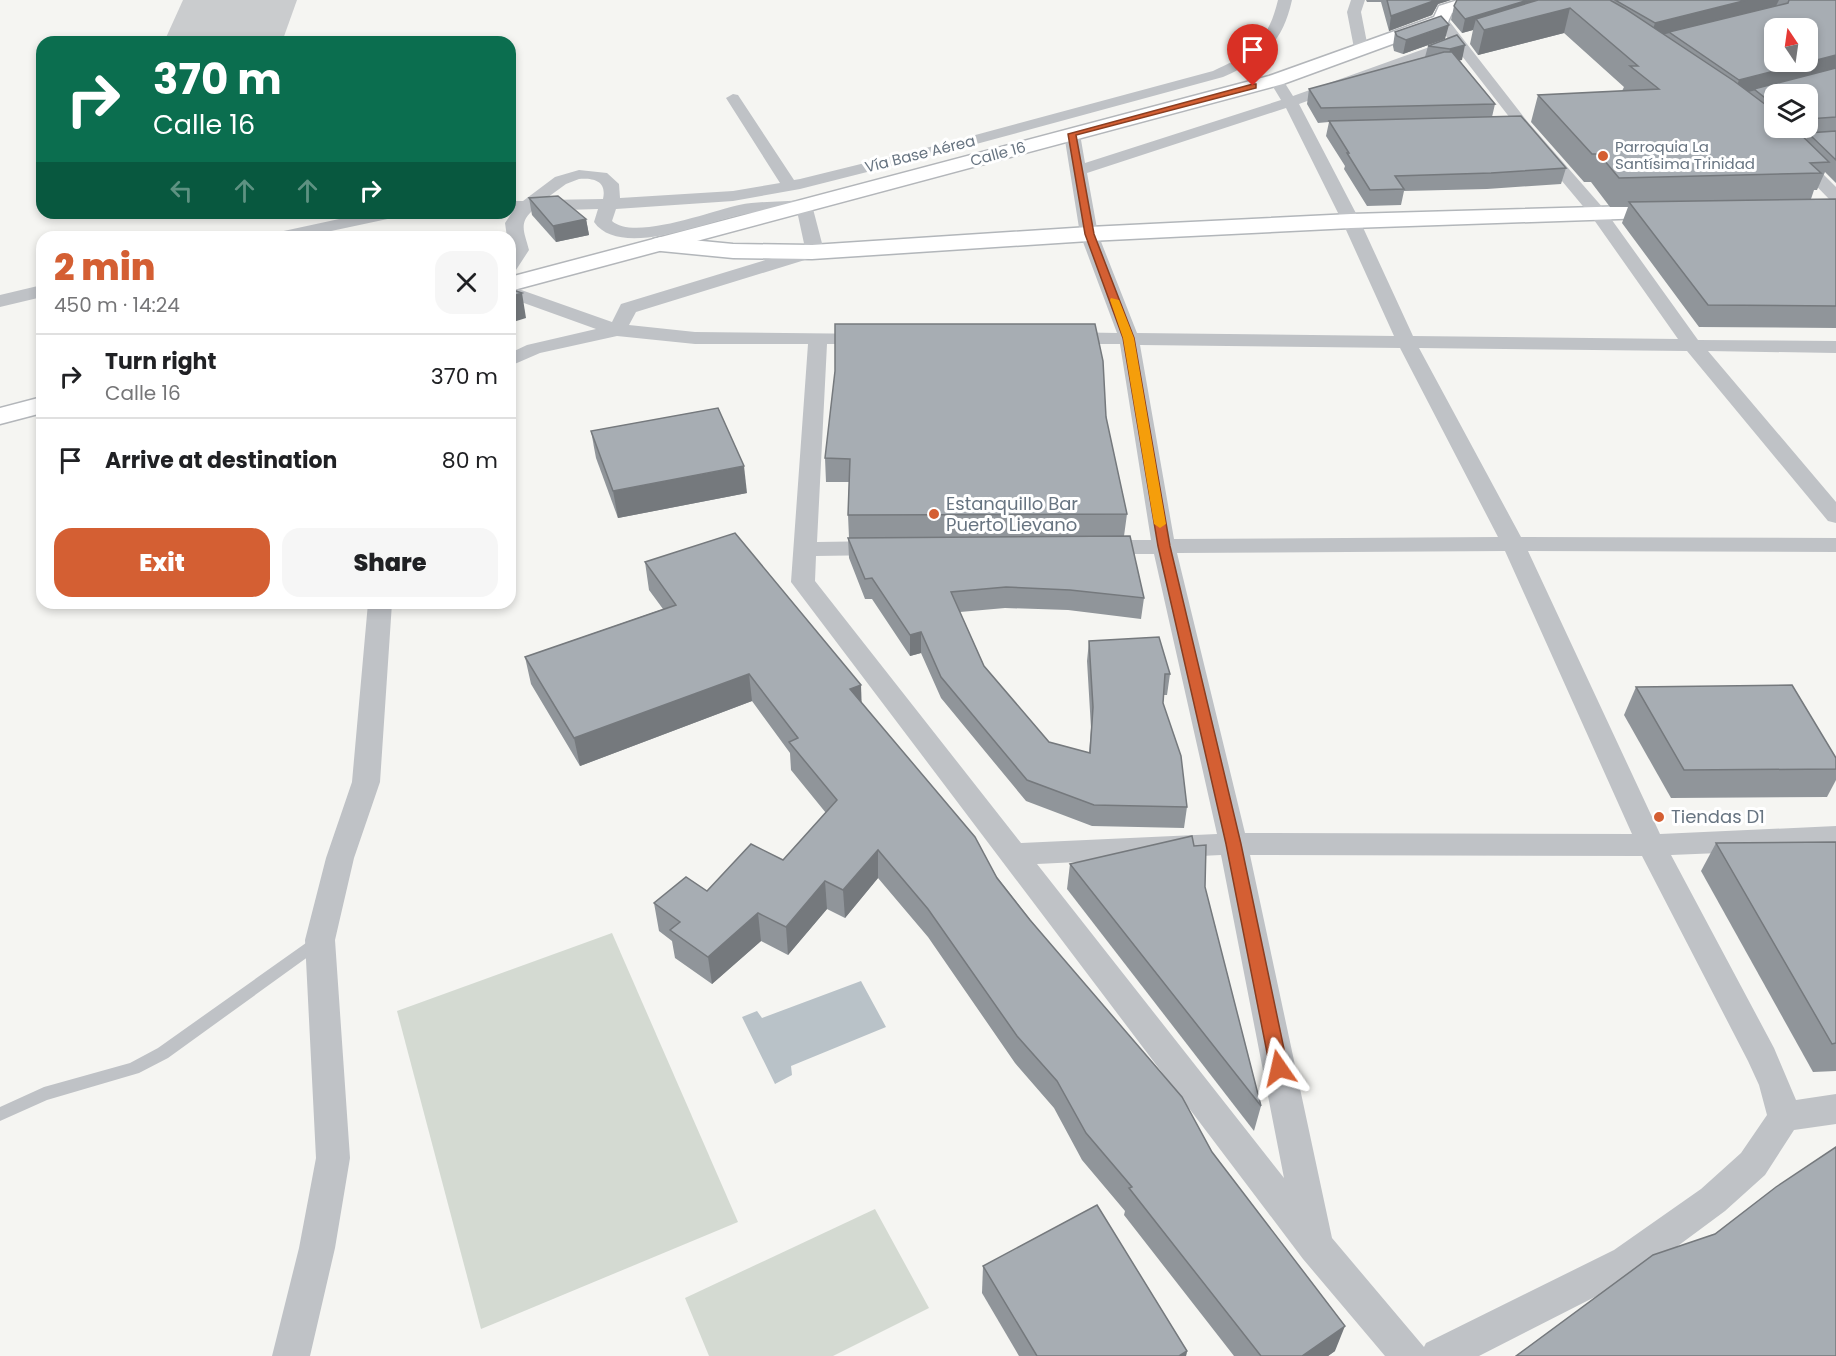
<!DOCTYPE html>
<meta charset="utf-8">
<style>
body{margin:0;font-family:Poppins,sans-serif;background:#f6f6f6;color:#202124;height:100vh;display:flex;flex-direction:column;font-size:22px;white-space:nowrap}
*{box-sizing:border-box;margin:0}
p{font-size:20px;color:#757577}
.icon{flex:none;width:33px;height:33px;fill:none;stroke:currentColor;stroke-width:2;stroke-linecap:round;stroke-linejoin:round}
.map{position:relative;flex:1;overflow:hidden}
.details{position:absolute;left:36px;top:231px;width:480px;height:378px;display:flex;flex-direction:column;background:#fff;border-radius:18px;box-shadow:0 3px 9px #0003}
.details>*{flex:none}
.hud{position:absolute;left:36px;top:36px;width:480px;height:183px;border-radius:18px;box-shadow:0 3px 9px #0003;background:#0b6e4f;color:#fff;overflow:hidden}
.needle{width:39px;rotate:347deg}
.fabs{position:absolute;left:1764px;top:18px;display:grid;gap:12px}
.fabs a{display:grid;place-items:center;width:54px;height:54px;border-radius:12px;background:#fff;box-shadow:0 3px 9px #0003;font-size:30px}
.pin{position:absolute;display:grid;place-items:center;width:51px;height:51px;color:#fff;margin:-62px -26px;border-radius:50% 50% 50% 0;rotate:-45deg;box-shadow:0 0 6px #0007}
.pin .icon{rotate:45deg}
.me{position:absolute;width:66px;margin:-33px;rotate:349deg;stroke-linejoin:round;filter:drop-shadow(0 0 4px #0008)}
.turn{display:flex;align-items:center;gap:21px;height:126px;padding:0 18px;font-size:27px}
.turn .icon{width:78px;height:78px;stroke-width:2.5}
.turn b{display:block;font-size:42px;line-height:51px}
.lanes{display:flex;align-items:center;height:57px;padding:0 18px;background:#0003;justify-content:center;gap:30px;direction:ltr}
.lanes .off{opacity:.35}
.round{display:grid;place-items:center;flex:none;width:63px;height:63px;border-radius:18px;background:#f6f6f6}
.summary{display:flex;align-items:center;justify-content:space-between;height:102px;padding:0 18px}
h1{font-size:36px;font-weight:800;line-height:45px;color:#d45f33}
.primary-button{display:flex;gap:12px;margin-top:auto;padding:12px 18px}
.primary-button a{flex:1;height:69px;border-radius:18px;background:#d45f33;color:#fff;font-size:24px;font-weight:800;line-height:69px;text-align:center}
.primary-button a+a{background:#f6f6f6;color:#202124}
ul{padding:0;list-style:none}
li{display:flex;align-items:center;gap:18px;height:84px;padding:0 18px;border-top:2px solid #e0e0e0}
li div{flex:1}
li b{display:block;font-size:22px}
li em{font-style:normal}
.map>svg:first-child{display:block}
.green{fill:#d4dad2}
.water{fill:#b9c2c8}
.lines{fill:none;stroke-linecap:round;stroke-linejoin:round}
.runway{fill:#caccce;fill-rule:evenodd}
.secondary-casing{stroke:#b2b6ba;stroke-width:3}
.primary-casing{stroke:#b3b6ba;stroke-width:3}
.lane{fill:#bfc2c6;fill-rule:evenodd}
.street{fill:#bfc2c6;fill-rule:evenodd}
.secondary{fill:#fff;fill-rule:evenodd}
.primary{fill:#fff;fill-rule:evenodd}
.wall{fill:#90959a;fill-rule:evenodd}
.shaded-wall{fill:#75797d}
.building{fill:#a7adb3;stroke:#75797d;stroke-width:1.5;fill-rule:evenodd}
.route{fill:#d45f33;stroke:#8a3e21;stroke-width:1.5}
.slow{fill:#f59e0b}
.poi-dot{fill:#d45f33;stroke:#fff;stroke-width:2}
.labels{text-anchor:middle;stroke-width:6;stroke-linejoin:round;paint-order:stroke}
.far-poi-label{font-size:15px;fill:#677481;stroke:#fff;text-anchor:start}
.far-street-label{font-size:15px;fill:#677481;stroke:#fff}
.poi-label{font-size:18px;fill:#677481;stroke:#fff;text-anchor:start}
</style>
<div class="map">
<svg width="1836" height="1356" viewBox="0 0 1836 1356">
<rect width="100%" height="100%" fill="#f5f5f2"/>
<!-- green -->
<g class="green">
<path d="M612,933L738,1222L481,1329L397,1011Z"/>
<path d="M875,1209L929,1308L833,1356H709L685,1298Z"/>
</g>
<!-- water -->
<path class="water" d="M861,981L886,1027L791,1066L792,1075L775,1084L742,1017L757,1011L762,1018Z"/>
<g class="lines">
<!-- runway -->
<path class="runway" d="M183,0H297L282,42H164Z"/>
<!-- secondary casing -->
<g class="secondary-casing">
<path id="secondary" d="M1669,205L1677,207L1680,212L1677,217L1351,228L1089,241L812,259L733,258L661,251L653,249L650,244L653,239L661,237L733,244L812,245L1089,227L1351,214Z"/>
</g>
<!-- primary casing -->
<g class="primary-casing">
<g id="primary">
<path d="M1458,0H1484L1481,4L1452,13L1447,24L1283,84L510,291V277L1269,76L1434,17L1439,6Z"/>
<path d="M42,397V413L0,424V408Z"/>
</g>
</g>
<!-- lane -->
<path class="lane" d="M318,936L323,938L325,942L323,946L168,1058L139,1073L47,1100L0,1121V1107L44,1087L130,1063L158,1048L313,938Z"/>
<!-- street -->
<g class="street">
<path d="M1278,0H1292C1282,44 1263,59 1223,77L954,150L800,189L733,201L616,209L612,221C634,241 711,211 739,205C760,201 782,202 804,200L810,201L812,205L824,251L821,255L636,312L629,325L695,332L877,334L880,338L877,342L870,344H827L817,542L882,541L890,543L894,548L890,553L882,555L816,556L815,581L1021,843L1217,834L1154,554H1098L1090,552L1086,547L1090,542L1098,540H1151L1120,344H1062L1055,342L1052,338L1055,334L1062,332L1117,333L1080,234L1064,134L1066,131L1072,129L1080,134L1085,163L1281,100L1269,80L1271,77H1281L1293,96L1449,40L1434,20L1441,16L1446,17L1527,121L1604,209L1698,340L1836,341V353L1708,351L1836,502V523L1828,521L1687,351L1419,348L1521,537L1836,538V552L1528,551L1660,834L1836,826V848L1671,855L1774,1048L1796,1100L1836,1094V1124L1794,1130L1765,1175L1725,1211L1640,1274L1479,1356H1385L1303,1259L791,582L808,344H695L617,336L540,353L510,366V353L527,345L596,329L510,298V286L612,322L621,304L805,248L797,211C778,212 759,211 741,215C705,222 620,259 594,222L598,209L532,211C518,224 525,233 529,250L516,270L510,271V237H507L505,223L513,211H510V201H523L555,177L579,170L607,173L619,184L620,198L733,191L780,183L726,98L733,94L738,95L794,180L800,179L942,144L1213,71C1251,54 1268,42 1278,0ZM1455,47L1517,127L1592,217L1678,339L1413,336L1360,221L1299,104ZM1286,108L1342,221L1394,336L1137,333L1098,234L1087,173ZM579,179C594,178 607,181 603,199L544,200L566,184ZM1140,345L1400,348L1498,537L1174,539ZM1505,551L1632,834L1245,833L1177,553ZM1221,855L1284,1178L1037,864ZM1250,855L1642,856L1748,1061L1759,1085L1767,1115L1741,1153L1701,1189L1614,1250L1426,1343L1424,1347L1332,1238Z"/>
<path d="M1351,0H1365L1361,12L1368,48L1361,52L1354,48L1347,12Z"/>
<path d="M1796,151L1802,153L1836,187V201L1830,200L1790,159L1788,156L1790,153Z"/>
<path d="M367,213H400L397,217L303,237H270L273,233L279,232Z"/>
<path d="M42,285V297L0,307V295Z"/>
<path d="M368,603H392L380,782L354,858L335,940L350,1158L335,1248L310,1356H272L299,1248L316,1158L305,940L326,858L352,782Z"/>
</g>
<!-- secondary -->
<use href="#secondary" class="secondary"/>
<!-- primary -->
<use href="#primary" class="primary"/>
</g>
<!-- wall -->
<g class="wall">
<path d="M1366,0H1451L1438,4L1432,15L1389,31L1381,2H1367Z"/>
<path d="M1458,0H1836V183L1825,172L1817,190H1814L1811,199H1836V328L1699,327L1622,223L1628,207H1610L1591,182H1584L1531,122L1538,95L1622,91L1624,87L1564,33L1478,55L1470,44L1473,30L1462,33L1451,20L1454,6ZM1774,94H1808V128H1774ZM1808,134L1806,139L1802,135Z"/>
<path d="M1395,32L1445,39L1403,54L1394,51L1393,46Z"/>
<path d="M1457,35L1462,60H1459L1495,104L1492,117L1566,168L1561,184L1487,189L1404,191L1401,205L1367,206L1344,169L1345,166L1326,136L1329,122L1318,123L1307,104L1309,89L1425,57L1428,46Z"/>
<path d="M529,198L586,219L589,235L556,242L532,215Z"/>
<path d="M1106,417L1127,514L1124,536L1144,598L1141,619L1068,610L1005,608L960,612L984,666L1049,742L1089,753L1091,728L1087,661L1089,641L1170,674L1167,695H1163V703L1187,807L1184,828L1092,826L1026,801L941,698L921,653L910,656L872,599H865L849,558L848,538H849L848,515L849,482H826L825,458Z"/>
<path d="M591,431L747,493L618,518L596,458Z"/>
<path d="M645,562L861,685V703L1212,1152L1335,1351L1328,1356H1234L1124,1215L1125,1211L1082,1160L1054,1108L1015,1063L928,937L878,878L845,918L827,909L788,955L761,941L712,984L675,958L672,941L659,931L654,903L707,891L783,860L826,813L791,770L790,753L752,701L580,766L531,684L525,657L663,609L649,590Z"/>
<path d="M1636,687L1836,758V780L1827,797L1671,798L1624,715Z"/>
<path d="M1836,842V1071L1813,1072L1701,871L1716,843Z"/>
<path d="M1194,846L1205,887L1261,1106L1254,1131L1067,889L1070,864Z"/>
<path d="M983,1266L1187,1351L1186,1356H1019L982,1293Z"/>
</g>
<!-- shaded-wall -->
<g class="shaded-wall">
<path d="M1436,0H1451L1438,4L1432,15L1389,31L1391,16Z"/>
<path d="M1528,0H1565L1476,19L1473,30L1462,33L1465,19Z"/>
<path d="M1747,0H1779L1776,6L1650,38L1655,23Z"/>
<path d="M1570,8L1564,33L1478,55L1484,30Z"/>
<path d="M1449,25L1445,39L1403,54L1406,40Z"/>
<path d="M1465,45L1462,60L1447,63L1450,49Z"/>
<path d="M1836,55V69L1733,96L1739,80Z"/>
<path d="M586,219L589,235L556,242L553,226Z"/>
<path d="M522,293L526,318L510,323V297Z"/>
<path d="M744,466L747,493L618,518L613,491Z"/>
<path d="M921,632V653L910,656V635Z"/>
<path d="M749,674L752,701L580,766L574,738Z"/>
<path d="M861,685L862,713L850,689Z"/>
<path d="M878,850V878L845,918L843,890Z"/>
<path d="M825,881L827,909L788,955L786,927Z"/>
<path d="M758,913L761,941L712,984L708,957Z"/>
<path d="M1345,1326L1335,1351L1328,1356H1302Z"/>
<path d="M1187,1351L1186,1356H1179Z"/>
</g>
<!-- building -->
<g class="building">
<path d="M1387,0H1436L1391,16Z"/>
<path d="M1457,0H1528L1465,19L1454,6Z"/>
<path d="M1538,0H1610L1624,8L1734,81L1774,111V128H1794L1829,162L1810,163L1821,173L1619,178L1599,154H1592L1538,95L1659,89L1630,66H1638L1570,8L1484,30L1476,19Z"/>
<path d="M1615,0H1747L1655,23Z"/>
<path d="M1789,0H1836V55L1739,80L1669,32L1788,3ZM1774,28H1808V62H1774Z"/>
<path d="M1441,16L1449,25L1406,40L1397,36L1395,32Z"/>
<path d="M1457,35L1465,45L1450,49L1428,46Z"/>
<path d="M1444,52H1452L1495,104L1321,108L1309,89Z"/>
<path d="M1836,68V117L1808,119V94H1774V105L1754,89Z"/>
<path d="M1521,116L1566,168L1491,173L1395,176L1404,189L1370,190L1347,153H1349L1329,121Z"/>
<path d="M1836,131V160L1808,133Z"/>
<path d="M558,196L586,219L553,226L529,198Z"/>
<path d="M1836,199V306L1708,305L1629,202Z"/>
<path d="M510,289L522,293L510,297Z"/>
<path d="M835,324H1095L1103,361L1106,417L1127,514L848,515L850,459L825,458L835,371Z"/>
<path d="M718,408L744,466L613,491L591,431Z"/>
<path d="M735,533L861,685L850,689L975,837L997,878L1030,920L1182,1097L1212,1152L1345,1326L1302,1356H1261L1129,1188L1132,1187L1086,1133L1057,1081L1017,1036L928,909L878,850L843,890L825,881L786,927L758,913L708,957L670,930L680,922L654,903L686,877L707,891L751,844L783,860L837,800L789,742L798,738L749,674L574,738L525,657L676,605L645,562Z"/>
<path d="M1130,536L1144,598L1070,590L1006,587L951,592L984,666L1049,742L1090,753L1093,707L1089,641L1159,637L1170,674H1165L1163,703L1181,756L1187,807L1094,805L1027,780L941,677L921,632L910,635L872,578L865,579L848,538Z"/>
<path d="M1792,685L1836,758V769L1684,770L1636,687Z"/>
<path d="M1192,836L1194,846L1206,845L1205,887L1261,1106L1070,864Z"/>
<path d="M1836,842V1043L1832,1044L1716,843Z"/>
<path d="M1836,1147V1356H1516L1653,1255L1715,1234L1776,1187Z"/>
<path d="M1097,1205L1187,1351L1179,1356H1037L983,1266Z"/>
</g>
<!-- route -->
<path class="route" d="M1253,84H1256V88L1076,135L1094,234L1134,338L1170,546L1241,844L1288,1068L1285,1073L1279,1075L1273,1073L1270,1068L1226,844L1158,546L1123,338L1085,234L1068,134Z"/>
<!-- slow -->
<path class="slow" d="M1111,298L1119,300L1134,338L1166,524L1160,528L1154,524L1123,338L1110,300Z"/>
<!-- markers -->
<g class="poi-dot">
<circle cx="1603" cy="156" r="6"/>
<circle cx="934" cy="514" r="6"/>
<circle cx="1659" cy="817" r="6"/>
</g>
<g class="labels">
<!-- far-poi labels -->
<g class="far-poi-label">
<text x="1615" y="152">Parroquia La<tspan x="1615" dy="17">Santísima Trinidad</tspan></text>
</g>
<!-- far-street labels -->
<g class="far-street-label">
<text transform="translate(920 154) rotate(-14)" y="5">Vía Base Aérea</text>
<text transform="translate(998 154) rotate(-15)" y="5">Calle 16</text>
</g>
<!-- poi labels -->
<g class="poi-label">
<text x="946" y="510">Estanquillo Bar<tspan x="946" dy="21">Puerto Lievano</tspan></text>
<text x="1671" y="823">Tiendas D1</text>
</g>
</g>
</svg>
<div class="fabs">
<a><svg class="needle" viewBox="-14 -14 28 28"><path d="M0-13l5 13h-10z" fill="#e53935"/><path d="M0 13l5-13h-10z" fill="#757577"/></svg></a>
<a><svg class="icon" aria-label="layers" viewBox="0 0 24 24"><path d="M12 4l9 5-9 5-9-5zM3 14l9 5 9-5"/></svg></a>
</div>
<div class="pin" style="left:1253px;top:86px;background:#d93025"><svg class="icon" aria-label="arrive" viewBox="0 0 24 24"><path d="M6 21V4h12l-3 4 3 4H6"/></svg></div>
<svg class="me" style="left:1279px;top:1068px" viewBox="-20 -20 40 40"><path d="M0-17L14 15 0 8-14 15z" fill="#d45f33" stroke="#fff" stroke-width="4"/></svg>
<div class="hud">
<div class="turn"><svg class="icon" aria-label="right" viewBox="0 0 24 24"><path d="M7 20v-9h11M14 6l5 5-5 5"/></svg><div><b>370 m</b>Calle 16</div></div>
<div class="lanes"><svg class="icon off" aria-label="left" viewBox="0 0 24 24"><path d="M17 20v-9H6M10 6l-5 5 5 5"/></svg><svg class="icon off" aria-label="ahead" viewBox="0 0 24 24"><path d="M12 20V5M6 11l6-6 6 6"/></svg><svg class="icon off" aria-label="ahead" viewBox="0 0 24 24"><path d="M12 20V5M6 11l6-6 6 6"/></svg><svg class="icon" aria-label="right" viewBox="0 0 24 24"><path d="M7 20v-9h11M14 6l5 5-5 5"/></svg></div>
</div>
<section class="details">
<div class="summary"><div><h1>2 min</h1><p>450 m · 14:24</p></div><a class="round"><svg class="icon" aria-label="close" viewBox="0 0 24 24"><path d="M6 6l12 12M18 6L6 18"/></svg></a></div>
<ul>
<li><svg class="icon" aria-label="right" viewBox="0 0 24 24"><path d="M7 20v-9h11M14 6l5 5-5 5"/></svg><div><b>Turn right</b><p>Calle 16</p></div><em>370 m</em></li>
<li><svg class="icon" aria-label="arrive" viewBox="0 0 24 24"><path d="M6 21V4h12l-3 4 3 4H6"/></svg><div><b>Arrive at destination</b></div><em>80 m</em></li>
</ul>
<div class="primary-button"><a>Exit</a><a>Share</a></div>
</section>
</div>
